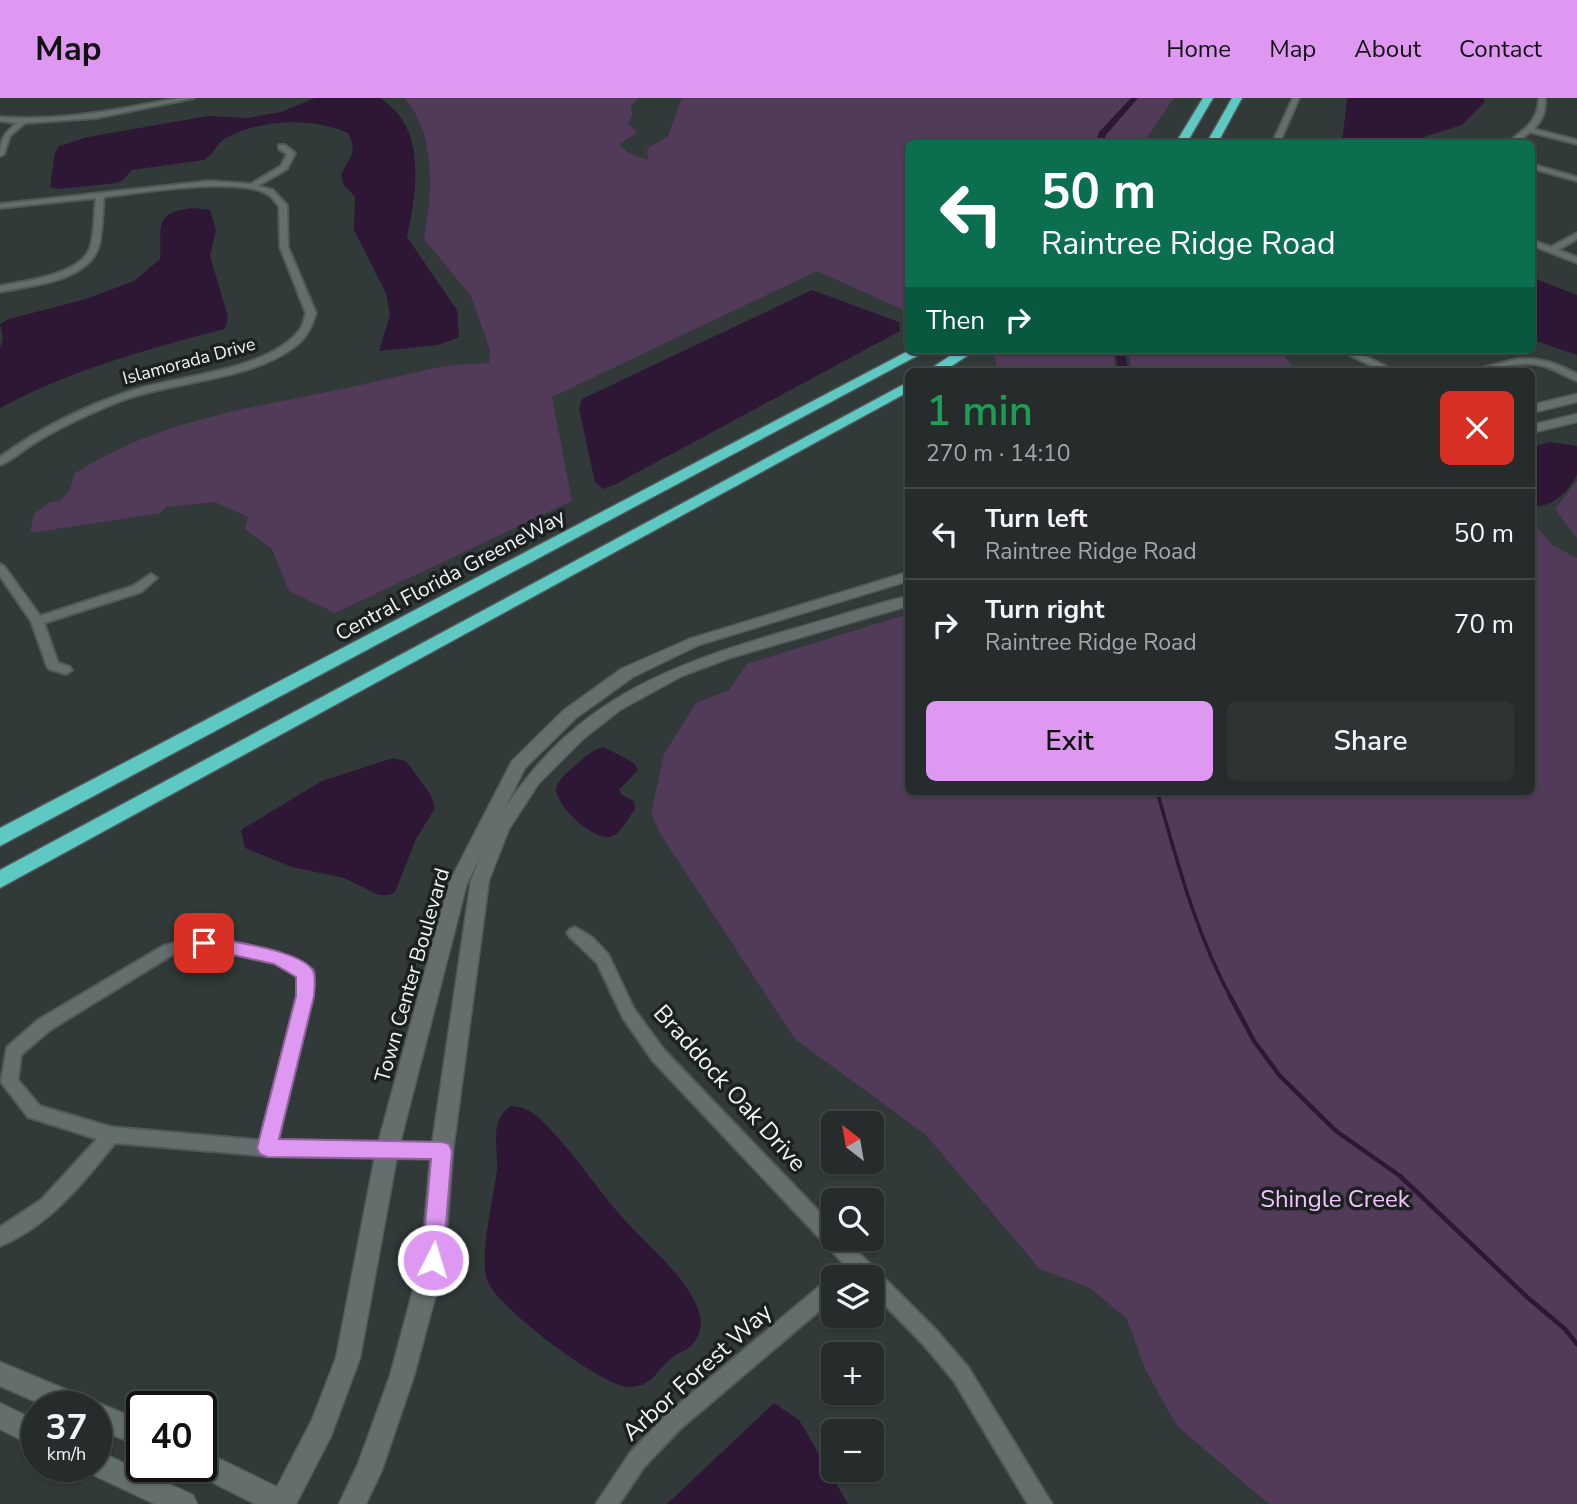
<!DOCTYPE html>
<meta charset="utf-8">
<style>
body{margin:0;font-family:"Nunito Sans",sans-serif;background:#2d3433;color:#f1f3f6;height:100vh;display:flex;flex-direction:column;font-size:26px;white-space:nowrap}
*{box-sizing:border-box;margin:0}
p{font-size:23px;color:#a3a7a9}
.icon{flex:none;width:38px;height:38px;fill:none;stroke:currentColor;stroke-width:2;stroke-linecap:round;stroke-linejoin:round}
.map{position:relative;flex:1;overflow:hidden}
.drawer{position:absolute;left:905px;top:270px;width:630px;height:427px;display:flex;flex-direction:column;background:#252c2b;border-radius:10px;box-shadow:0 2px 5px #0004,0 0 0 2px #424847}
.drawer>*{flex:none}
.guide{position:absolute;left:905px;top:42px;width:630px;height:214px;border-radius:10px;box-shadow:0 2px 5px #0004,0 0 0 2px #424847;background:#0b6e4f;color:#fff;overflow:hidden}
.needle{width:46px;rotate:329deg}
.buttons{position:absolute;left:821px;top:1013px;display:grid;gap:14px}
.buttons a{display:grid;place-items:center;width:63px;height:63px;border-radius:10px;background:#252c2b;box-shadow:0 2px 5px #0004,0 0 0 2px #424847;font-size:35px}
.speed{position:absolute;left:21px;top:1293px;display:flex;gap:14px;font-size:35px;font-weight:700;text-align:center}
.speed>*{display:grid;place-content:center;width:91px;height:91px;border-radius:50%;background:#252c2b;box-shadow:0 2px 5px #0004,0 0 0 2px #424847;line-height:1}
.speed small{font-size:18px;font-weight:400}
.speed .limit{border:4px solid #111;border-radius:10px;background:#fff;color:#111}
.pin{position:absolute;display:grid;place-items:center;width:60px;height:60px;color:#fff;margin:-30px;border-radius:14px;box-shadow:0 4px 10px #0006}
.me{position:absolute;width:77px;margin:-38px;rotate:5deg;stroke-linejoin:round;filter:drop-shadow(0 0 5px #0008)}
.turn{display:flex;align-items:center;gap:24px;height:147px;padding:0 21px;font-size:32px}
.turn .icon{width:91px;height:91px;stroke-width:2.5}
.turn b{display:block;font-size:49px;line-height:60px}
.then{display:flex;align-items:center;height:66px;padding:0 21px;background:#0003;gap:14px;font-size:26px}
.round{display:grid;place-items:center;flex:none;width:74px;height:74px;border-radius:10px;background:#2d3433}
.head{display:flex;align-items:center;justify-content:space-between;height:119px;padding:0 21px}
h1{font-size:42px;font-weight:600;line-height:52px;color:#1e9e55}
.primary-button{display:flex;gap:14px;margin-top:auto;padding:14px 21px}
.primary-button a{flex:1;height:80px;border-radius:10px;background:#de98f2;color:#111;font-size:28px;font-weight:600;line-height:80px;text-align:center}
.primary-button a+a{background:#2d3433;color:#f1f3f6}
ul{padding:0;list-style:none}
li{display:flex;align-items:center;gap:21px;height:91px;padding:0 21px;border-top:2px solid #424847}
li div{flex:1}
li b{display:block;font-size:26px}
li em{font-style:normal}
header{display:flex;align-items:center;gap:42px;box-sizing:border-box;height:98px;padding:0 35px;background:#de98f2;color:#111}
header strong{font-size:33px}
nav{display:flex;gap:38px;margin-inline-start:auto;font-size:24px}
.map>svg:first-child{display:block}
.green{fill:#523a59}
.water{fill:#2e1735}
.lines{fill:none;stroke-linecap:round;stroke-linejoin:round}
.stream-far1{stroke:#2e1735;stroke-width:3.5}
.stream{stroke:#2e1735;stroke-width:4.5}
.canal{fill:#2e1735;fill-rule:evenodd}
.minor-casing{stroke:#505858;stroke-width:4}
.tertiary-casing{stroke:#505858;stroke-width:3}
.motorway-casing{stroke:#505858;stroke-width:3}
.minor{fill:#646e6d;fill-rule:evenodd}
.tertiary{fill:#646e6d;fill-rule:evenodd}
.motorway{fill:#5ec8c3;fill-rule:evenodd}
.route{fill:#de98f2;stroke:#90639d;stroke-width:2}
.labels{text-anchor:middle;stroke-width:7;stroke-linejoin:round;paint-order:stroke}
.far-street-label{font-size:18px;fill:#eff5f4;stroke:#1c2020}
.street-label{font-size:21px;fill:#eff5f4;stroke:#1c2020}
.near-street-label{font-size:24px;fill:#eff5f4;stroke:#1c2020}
.near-park-label{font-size:24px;fill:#f1c4fe;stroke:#1c2020}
</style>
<header>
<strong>Map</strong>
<nav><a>Home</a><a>Map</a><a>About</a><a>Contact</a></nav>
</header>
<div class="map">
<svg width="1577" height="1406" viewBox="0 0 1577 1406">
<rect width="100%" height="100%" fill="#313a39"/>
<!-- green -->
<g class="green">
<path d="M404,0H638L631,8L632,17L628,25L637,35L619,46L627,54L648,62L647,51L668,38L682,0H1174L1143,45L908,46V214L817,173L552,299L572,403L335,515L289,493L272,451L245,431L248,419L215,404L166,409L160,415L30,435L34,416L50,404L60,403L70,391L74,376C156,324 239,312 332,293C369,286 405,276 441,269C457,266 474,266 489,265L490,252L471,198L424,141C432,97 437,35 404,0Z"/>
<path d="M1002,252H1114V273H998L994,256Z"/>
<path d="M1128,252H1278L1294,270L1274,273H1132Z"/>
<path d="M1577,383V440L1555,411Z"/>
<path d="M1531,421L1552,447L1577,460V1406H1269L1177,1328L1145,1271L1127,1221L1090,1190L1040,1171L926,1037L795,941L661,737L651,716L664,656L696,605L729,592L747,566L908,516V693H1531Z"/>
</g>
<!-- water -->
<g class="water">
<path d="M315,0C329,0 369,0 380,0C381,0 388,6 389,7C426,37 416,97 407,139L457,212L459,239L438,247L379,253L390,217L386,195L354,132L355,99L344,87L341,77C350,58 358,56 348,35C313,19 260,21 226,40C217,45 213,57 204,62L132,72L123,82L116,85L60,91L50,89L55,55L59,48L88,39L208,18L247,20L281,14Z"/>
<path d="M1347,0H1483L1485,4L1462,27L1426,38L1418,45H1339L1343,37Z"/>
<path d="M193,110L210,112L216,132L210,158L228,219L225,231C147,251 71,272 0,310V250L3,241L0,226L9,221L86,201L134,183L160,161C162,126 153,115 193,110Z"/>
<path d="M1531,179L1577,197V257L1531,241Z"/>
<path d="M812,192L899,224L900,233L614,387L603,391L595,384L579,311L582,301Z"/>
<path d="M1550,344L1577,348C1577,356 1577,369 1577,376C1572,391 1547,415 1531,406V349Z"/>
<path d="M604,649L634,665L638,672L619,692L622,697L634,703L635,711C629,719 623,731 615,737C597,748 556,708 556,691C557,682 570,672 577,666C585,659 593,651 604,649Z"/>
<path d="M393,660L406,663L431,697L435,710L416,741L395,794L389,797H379L344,780L292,769L245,750L241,732L249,727L322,683Z"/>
<path d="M511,1008C523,1009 530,1012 539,1020C571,1050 593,1086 621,1118C646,1147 689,1179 700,1217C703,1228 699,1238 692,1247C686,1253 677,1255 670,1261C656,1274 650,1290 628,1289C600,1287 495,1208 487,1182C479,1156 494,1100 497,1071C498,1057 494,1042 497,1029C499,1018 503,1014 511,1008Z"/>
<path d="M774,1305L799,1322L848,1406H667Z"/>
</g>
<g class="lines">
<!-- stream-far1 -->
<path class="stream-far1" d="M1157,693C1177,763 1196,836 1231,900"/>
<!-- stream -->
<path class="stream" d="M1230,898L1254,943L1280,978L1336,1033L1400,1078L1527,1199L1565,1231L1577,1246"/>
<!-- canal -->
<g class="canal">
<path d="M1131,0H1138L1106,37L1103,46H1095L1099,34Z"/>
<path d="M1114,252H1124L1129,273H1119Z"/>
</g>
<!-- minor casing -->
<g class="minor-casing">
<g id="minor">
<path d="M180,0H194L96,20L25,25L10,38L4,56L0,58C0,42 4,35 17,25L0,23V19C62,24 120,11 180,0Z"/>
<path d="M1293,0H1299L1279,46H1272Z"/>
<path d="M1539,0H1545C1546,13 1543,21 1534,31L1577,42V46L1530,34L1515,46H1506C1523,32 1539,24 1539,0Z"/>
<path d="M279,47H285L295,55L287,71L258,88L273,92L287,107L288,149L316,215C311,230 306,241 293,250C249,282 175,283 123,302C93,314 64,327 36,344C24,351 13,362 0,367V359C40,330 87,307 134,292C181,277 265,273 298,234C303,229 304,222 306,215L280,149L279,108C275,104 272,98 267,96C239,78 139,95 104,99C102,113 103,141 97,153C81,185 30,187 0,194V188C24,183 81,177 90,150C95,135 94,115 96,100L0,110V106L210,83L251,86L281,68L287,56L279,51Z"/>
<path d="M1531,66L1577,79V83L1531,70Z"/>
<path d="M1577,135V141L1558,152L1577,159V165L1531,147V142L1551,149Z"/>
<path d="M1340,252H1353L1395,273H1382Z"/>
<path d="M1517,261C1540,259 1558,266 1577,276V283C1564,278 1553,270 1540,267C1517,262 1494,273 1471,273Z"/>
<path d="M0,466L4,468L40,518L133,488L151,476L157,480L141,494L44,525L58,565L70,569L72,572L66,576L49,571L47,568L31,523L0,478Z"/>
<path d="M575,829L593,840L608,856L634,911L665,953L833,1128V1141H845L937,1233L968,1269L1052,1406H1028L954,1283L923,1246L872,1194V1180H835L837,1174L845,1167L653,963L623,920L597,865L570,839L567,835L570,831Z"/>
<path d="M204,838L278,854L312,871L314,875L313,898L278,1042L442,1045L448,1047L451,1053L448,1059L442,1061L267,1058L115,1045C83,1085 49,1128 0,1148V1129L41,1102L97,1041L28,1019L1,984L7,949L38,922L163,848ZM204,850L274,865L298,878L297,898L260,1042L111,1029L40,1008L18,982L21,957L50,932L172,857Z"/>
<path d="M833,1180V1201L680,1331L644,1369L619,1406H596L630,1355L666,1317L826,1183Z"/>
</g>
</g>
<!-- tertiary casing -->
<g class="tertiary-casing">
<g id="tertiary">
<path d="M1577,296V304L1531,315V307Z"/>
<path d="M1577,316V324L1531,335V327Z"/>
<path d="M908,474V483L699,547L633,579L576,620L525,670L505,710C579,598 673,566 796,530C833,520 870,507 908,498V508L730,560L682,578L620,612L583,641L539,685L509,731L489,782L453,1053L445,1162L414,1278L382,1372L366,1406H339L358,1366L390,1278L421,1162L431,1053L471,782L480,760L467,785L398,1053L360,1260L331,1338L296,1406H255L192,1374L190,1368H201V1352L277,1389L312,1322L336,1260L376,1053L449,785L512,663L564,612L621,571L689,541Z"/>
<path d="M0,1264L86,1300L89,1307L96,1304L142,1323V1349L96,1330V1309H48L0,1288Z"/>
<path d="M0,1305L37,1323V1350L0,1331Z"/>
<path d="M96,1352L193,1397L197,1406H155L87,1374L85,1368H96Z"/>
</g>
</g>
<!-- motorway casing -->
<g class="motorway-casing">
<g id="motorway">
<path d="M1203,0H1213L1186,46H1175Z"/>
<path d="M1232,0H1242L1217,46H1206Z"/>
<path d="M910,252H928L0,748V730Z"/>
<path d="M959,252H976L944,273H927Z"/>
<path d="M908,284V294L0,790V772Z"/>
</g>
</g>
<!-- minor -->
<use href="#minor" class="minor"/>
<!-- tertiary -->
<use href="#tertiary" class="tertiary"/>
<!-- motorway -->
<use href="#motorway" class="motorway"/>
</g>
<!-- route -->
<path class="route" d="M204,838C228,843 298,852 312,871C317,877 314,891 314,898L279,1041L442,1044L449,1046L452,1053L443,1162L440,1169L433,1172L425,1169L422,1162L431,1061L267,1059L260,1056L257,1050L296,898V879L274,866L197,849L195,845L197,840Z"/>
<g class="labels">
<!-- far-street labels -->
<g class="far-street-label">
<text transform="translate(189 263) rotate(-15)" y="6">Islamorada Drive</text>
</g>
<!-- street labels -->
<g class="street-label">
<text transform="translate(450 477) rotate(-28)" y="7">Central Florida GreeneWay</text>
<text transform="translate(412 877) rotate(-74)" y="7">Town Center Boulevard</text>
</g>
<!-- near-street labels -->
<g class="near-street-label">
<text transform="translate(730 990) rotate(48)" y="8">Braddock Oak Drive</text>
<text transform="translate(697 1274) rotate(-42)" y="8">Arbor Forest Way</text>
</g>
<!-- near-park labels -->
<g class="near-park-label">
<text x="1335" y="1109">Shingle Creek</text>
</g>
</g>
</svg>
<div class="buttons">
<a><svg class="needle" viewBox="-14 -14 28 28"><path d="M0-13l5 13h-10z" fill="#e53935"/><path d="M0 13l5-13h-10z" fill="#a3a7a9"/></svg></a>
<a><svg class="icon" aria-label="search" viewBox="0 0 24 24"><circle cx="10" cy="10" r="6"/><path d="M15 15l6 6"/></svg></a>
<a><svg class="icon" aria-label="layers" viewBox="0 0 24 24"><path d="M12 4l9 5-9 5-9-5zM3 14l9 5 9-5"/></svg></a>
<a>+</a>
<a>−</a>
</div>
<div class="speed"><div>37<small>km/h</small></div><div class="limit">40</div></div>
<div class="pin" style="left:204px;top:845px;background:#d93025"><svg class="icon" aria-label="arrive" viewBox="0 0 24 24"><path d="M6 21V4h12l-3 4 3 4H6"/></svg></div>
<svg class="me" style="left:433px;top:1162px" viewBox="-20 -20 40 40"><circle r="17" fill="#de98f2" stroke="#fff" stroke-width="3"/><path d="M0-11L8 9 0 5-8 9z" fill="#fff"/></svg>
<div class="guide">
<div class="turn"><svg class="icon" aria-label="left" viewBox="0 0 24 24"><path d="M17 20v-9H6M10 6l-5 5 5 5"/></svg><div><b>50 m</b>Raintree Ridge Road</div></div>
<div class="then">Then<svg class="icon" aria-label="right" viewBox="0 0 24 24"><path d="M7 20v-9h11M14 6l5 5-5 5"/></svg></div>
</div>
<section class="drawer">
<div class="head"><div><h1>1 min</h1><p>270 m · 14:10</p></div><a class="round" style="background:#d93025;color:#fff"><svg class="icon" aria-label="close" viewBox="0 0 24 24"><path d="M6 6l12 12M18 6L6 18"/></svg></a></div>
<ul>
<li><svg class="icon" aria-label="left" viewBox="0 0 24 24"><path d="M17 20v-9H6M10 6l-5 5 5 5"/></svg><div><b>Turn left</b><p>Raintree Ridge Road</p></div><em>50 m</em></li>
<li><svg class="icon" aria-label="right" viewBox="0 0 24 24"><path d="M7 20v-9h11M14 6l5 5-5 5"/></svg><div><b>Turn right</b><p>Raintree Ridge Road</p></div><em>70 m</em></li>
</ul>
<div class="primary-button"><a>Exit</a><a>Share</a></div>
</section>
</div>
